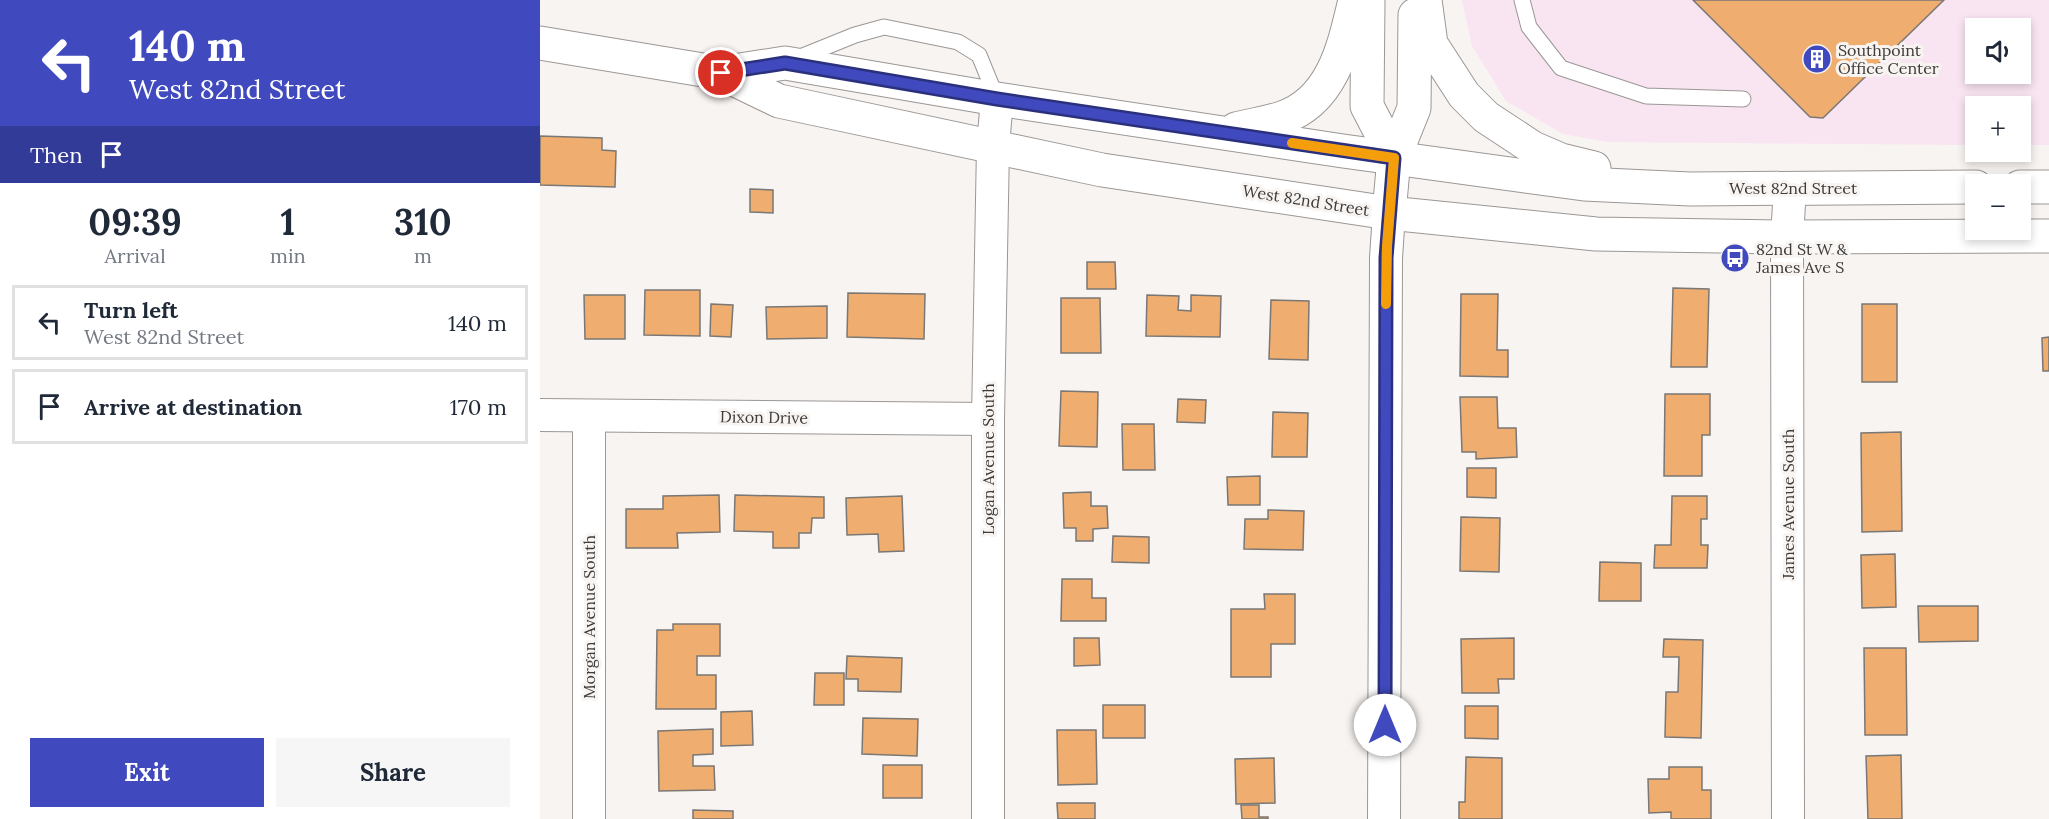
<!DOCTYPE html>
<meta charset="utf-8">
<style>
body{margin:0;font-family:Lora,serif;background:#f6f6f7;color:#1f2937;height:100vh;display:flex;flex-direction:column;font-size:22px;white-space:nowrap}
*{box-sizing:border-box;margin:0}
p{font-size:20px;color:#747a83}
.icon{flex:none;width:33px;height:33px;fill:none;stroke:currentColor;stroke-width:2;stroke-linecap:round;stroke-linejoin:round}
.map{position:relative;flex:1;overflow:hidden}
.panel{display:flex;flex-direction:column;background:#fff;width:540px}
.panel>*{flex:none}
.top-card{background:#404abe;color:#fff;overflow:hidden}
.tools{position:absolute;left:1425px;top:18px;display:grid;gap:12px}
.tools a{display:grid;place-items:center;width:66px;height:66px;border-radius:0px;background:#fff;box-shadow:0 3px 9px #0003;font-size:30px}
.pin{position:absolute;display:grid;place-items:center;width:51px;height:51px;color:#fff;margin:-26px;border:3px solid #fff;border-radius:50%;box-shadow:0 2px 6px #0007}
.me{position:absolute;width:66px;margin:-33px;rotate:0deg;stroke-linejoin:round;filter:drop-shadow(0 0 4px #0008)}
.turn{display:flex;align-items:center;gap:21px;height:126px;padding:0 30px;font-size:27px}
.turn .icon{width:78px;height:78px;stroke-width:2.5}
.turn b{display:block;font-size:42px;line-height:51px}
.then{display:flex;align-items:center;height:57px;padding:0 30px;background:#0003;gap:12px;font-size:22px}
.eta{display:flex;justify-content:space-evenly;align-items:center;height:102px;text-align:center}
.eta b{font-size:36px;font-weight:800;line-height:42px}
.cta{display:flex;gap:12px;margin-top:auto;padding:12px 30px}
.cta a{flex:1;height:69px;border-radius:0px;background:#404abe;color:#fff;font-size:24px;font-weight:800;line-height:69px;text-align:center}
.cta a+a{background:#f6f6f7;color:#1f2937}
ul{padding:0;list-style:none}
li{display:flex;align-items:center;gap:18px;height:75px;margin:0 12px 9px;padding:0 18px;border:3px solid #e0e1e3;border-radius:0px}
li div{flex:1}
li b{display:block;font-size:22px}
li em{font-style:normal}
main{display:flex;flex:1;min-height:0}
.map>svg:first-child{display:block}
.commercial{fill:#f9e4f2;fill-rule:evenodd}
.building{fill:#efae6f;stroke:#7a7774;stroke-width:1.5}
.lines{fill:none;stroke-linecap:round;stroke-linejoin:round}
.service-casing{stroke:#9b9795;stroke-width:17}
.minor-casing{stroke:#9b9795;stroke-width:34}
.tertiary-casing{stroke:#9b9795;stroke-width:35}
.service{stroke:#fff;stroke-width:15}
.minor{stroke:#fff;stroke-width:32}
.tertiary{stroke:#fff;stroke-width:33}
.route-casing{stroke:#2a307c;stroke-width:15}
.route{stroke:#404abe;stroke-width:10}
.slow{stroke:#f59e0b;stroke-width:10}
.labels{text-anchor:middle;stroke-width:6;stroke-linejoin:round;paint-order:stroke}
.poi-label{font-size:16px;fill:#3d3c3b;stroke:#f8f4f1;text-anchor:start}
.street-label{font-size:16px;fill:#3d3c3b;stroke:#f8f4f1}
</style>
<main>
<section class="panel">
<div class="top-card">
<div class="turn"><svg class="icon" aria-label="left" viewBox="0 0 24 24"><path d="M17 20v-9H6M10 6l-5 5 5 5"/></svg><div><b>140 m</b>West 82nd Street</div></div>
<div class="then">Then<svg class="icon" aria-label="arrive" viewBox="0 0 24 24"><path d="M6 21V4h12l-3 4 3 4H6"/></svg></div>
</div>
<div class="eta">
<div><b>09:39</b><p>Arrival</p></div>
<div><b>1</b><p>min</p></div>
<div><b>310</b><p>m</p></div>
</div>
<ul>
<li><svg class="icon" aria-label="left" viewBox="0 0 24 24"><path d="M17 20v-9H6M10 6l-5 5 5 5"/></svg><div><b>Turn left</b><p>West 82nd Street</p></div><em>140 m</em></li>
<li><svg class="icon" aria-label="arrive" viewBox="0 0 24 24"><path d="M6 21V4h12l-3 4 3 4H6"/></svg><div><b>Arrive at destination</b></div><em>170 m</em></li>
</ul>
<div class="cta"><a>Exit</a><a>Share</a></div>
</section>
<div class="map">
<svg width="1509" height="819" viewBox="0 0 1509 819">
<rect width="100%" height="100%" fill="#f8f4f1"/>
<!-- commercial -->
<path class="commercial" d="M922,0H1509V145H1481L1480,106H1436L1435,145L1068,142L1023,134L966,101L932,46ZM1436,28H1480V74H1436Z"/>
<!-- building -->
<g class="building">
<path d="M1153,0H1404L1283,118L1270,117Z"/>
<path d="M0,136L62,138V150L76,151L75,187L0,185Z"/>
<path d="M210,189L233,190V213L210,212Z"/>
<path d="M547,262H575L576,289H547Z"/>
<path d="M1133,288L1169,289L1167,367H1131Z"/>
<path d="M105,290H160V336L104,335Z"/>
<path d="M308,293L385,294L384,339L307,337Z"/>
<path d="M921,294H958L957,350H968V377L920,376Z"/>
<path d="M44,295H85V339H45Z"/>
<path d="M607,295L639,296L638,310L651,311V295L681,296L680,337L606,336Z"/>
<path d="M521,298H560L561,353H521Z"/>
<path d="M731,300L769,301L768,360L729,359Z"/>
<path d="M171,304L193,305L191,337L170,336Z"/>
<rect x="1322" y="304" width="35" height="78"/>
<path d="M287,306V338L227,339L226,307Z"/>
<path d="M1509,337V371H1503L1502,338Z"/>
<path d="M521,391L558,392L557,447L519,446Z"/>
<path d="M1125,394H1170V435H1162V476H1124Z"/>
<path d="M920,397H957L958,428H976L977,457L936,459V452H922Z"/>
<path d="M638,399L666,400L665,423L637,422Z"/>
<path d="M733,412L768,413L767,457H732Z"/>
<path d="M582,424H614L615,470H583Z"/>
<path d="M1361,432L1362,531L1322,532L1321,433Z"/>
<path d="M927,468H956V498L927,497Z"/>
<path d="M720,476V505H688L687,477Z"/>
<path d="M551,492V506H567L568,528L553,529V541H536V528H524L523,493Z"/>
<path d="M179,495L180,532L137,533L138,548H86V509H123V496Z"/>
<path d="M195,495L284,497V518H272L271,533H259V548H233V532L194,531Z"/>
<path d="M362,496L364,551L339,552L338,534L307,535L306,498Z"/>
<path d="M1132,496H1167V519H1161V545H1168L1167,568H1114L1115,545H1131Z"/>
<path d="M728,510L764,511L763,550L704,549L705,519H728Z"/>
<path d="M921,517L960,518L959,572L920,571Z"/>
<path d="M573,536L609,537V563L572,562Z"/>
<path d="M1355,554L1356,607L1322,608L1321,555Z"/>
<path d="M1060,562L1101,563V601H1059Z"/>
<path d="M522,579H552V598H566V621H521Z"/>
<path d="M724,594H755V644H731V677H691V609H725Z"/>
<path d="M1378,606H1438V641L1379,642Z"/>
<path d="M133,624H180V656H157V675H176V709H116L117,630H133Z"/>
<path d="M534,638H559L560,665L534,666Z"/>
<path d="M974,638V679H958L959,693H922L921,639Z"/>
<path d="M1124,639L1163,640L1161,738L1125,737L1126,692H1138L1139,657H1123Z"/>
<path d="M1324,648H1366L1367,735H1325Z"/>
<path d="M307,656L362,658L361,692L318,691V679H306Z"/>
<path d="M275,673H304V705H274Z"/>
<rect x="563" y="705" width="42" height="33"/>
<path d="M925,706H958V739L925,738Z"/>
<path d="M212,711L213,745L181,746V712Z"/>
<path d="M323,718L378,719L377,756L322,754Z"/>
<path d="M173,729V754L153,755V766H174L175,790L119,791L118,731Z"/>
<path d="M517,730H556L557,784L518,785Z"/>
<path d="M1361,755L1362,819H1328L1326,756Z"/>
<path d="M926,757L962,758V819H919V802H925Z"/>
<path d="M734,758L735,803L696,804L695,759Z"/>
<rect x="343" y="765" width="39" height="33"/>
<path d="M1129,767H1162V790H1171V819H1131V812L1109,813L1108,779H1129Z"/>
<path d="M517,803H555V819H518Z"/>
<path d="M701,805H719V817H728V819H702Z"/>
<path d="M153,810L193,811V819H153Z"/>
</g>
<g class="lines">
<!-- service casing -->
<g class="service-casing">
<g id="service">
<path d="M982,0L989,27L1021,68L1106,96L1203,99"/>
<path d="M258,58L315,35L344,27L418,42L439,55L457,99"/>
</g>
</g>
<!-- minor casing -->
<g class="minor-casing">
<g id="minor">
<path d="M0,415L448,419"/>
<path d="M49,416V819"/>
<path d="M448,819V419L453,146L457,99"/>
<path d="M844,819L846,258L849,213"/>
<path d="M1248,819L1247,237L1250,188"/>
</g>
</g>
<!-- tertiary casing -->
<g class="tertiary-casing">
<g id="tertiary">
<path d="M885,0L891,44L924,95L946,117L993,148L1021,160L1054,168"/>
<path d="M828,1L827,106L854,158"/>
<path d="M0,43L181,73L239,101L562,170L849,213L1056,234L1247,237L1509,236"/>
<path d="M181,73L245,63L457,99L803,151L1044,184L1150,189L1436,187"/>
<path d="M696,129C711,125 727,123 742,118C793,101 804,46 815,0"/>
<path d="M1480,187H1509"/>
<path d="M849,213L854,158L874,108L875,15"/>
</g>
</g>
<!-- service -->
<use href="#service" class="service"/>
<!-- minor -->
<use href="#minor" class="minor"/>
<!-- tertiary -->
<use href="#tertiary" class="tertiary"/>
</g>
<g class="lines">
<!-- route casing -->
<g class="route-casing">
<path id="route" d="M181,73L245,63L457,99L854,158L846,258L845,725"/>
</g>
<!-- route -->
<use href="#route" class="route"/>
<!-- slow -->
<path class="slow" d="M752,143L854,158L847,246L846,304"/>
</g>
<!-- icons -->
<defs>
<g id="building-disc" transform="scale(1.5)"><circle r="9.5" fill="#404abe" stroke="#f8f4f1"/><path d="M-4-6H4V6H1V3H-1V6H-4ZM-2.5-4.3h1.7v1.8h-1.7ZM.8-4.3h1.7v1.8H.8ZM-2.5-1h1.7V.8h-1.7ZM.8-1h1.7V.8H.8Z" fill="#fff"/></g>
<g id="bus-disc" transform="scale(1.5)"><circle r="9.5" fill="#404abe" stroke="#f8f4f1"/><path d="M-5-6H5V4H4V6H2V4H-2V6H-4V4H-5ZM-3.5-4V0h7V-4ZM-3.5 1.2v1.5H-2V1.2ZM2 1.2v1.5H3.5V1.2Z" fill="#fff"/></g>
</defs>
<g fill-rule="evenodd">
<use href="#building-disc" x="1277" y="59"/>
<use href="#bus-disc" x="1195" y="258"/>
</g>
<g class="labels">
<!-- poi labels -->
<g class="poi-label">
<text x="1298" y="56">Southpoint<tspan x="1298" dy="18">Office Center</tspan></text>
<text x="1216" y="255">82nd St W &amp;<tspan x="1216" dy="18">James Ave S</tspan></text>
</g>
<!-- street labels -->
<g class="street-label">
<text x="1253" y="194">West 82nd Street</text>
<text transform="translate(766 200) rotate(9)" y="6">West 82nd Street</text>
<text transform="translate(224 417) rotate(1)" y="6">Dixon Drive</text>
<text transform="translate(448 459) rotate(-90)" y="6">Logan Avenue South</text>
<text transform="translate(1248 504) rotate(-90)" y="6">James Avenue South</text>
<text transform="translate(49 617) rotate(-90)" y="6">Morgan Avenue South</text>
</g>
</g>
</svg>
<div class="tools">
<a><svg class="icon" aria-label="sound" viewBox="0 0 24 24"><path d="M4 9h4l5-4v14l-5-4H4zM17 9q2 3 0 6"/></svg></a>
<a>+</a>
<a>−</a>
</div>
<div class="pin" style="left:181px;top:73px;background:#d93025"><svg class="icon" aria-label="arrive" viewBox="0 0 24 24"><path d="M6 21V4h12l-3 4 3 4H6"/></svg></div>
<svg class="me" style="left:845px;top:725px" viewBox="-20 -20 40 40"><circle r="19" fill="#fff"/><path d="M0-13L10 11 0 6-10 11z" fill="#404abe"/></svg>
</div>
</main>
